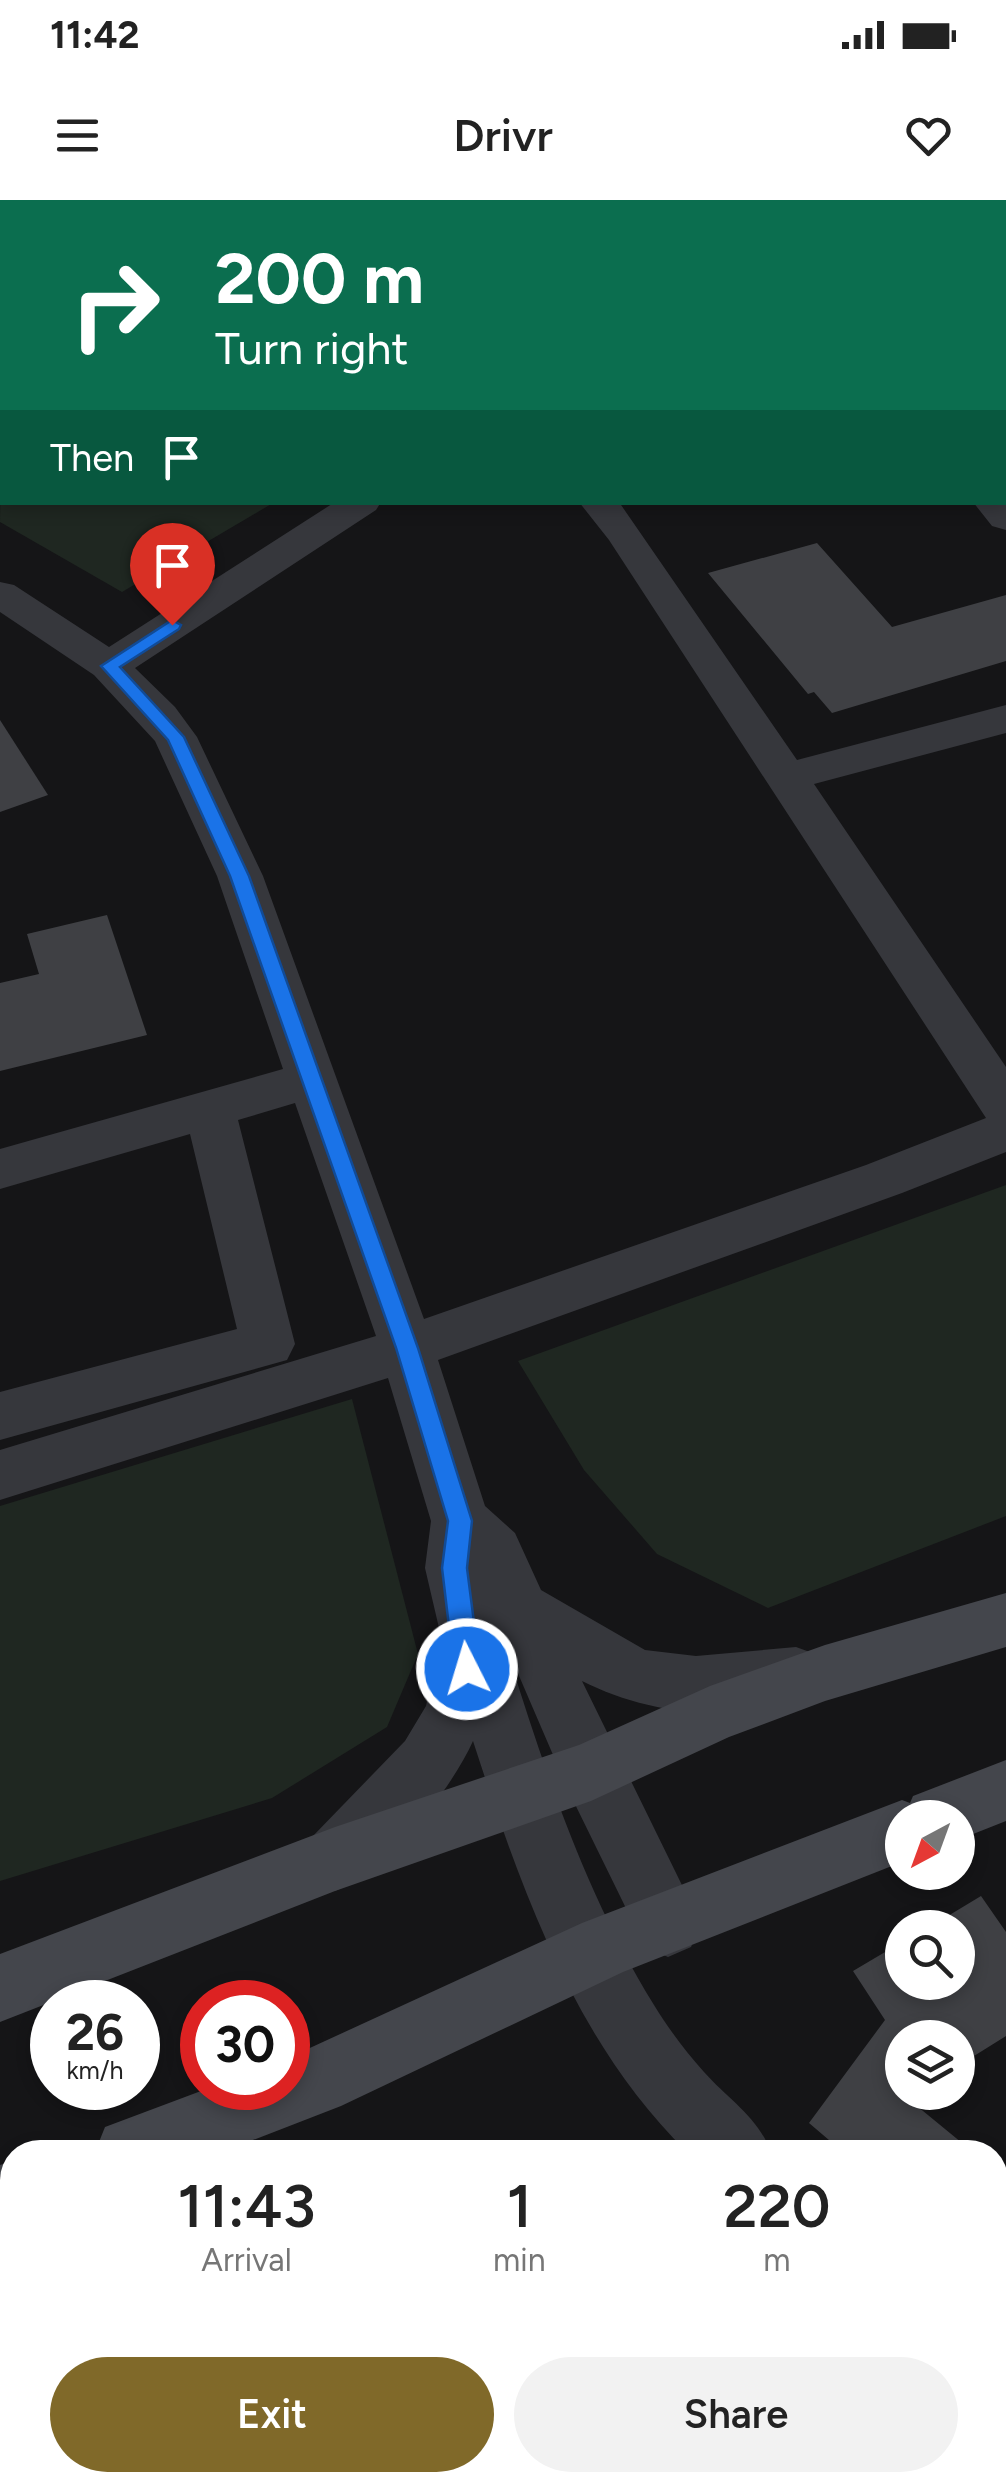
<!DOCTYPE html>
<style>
body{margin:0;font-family:Figtree,sans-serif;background:#f2f2f2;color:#222;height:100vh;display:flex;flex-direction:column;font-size:38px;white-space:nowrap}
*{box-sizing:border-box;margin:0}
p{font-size:32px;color:#767676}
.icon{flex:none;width:55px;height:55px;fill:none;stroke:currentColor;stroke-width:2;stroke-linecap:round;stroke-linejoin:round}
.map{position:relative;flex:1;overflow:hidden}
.side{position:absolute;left:0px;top:1940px;width:1008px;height:352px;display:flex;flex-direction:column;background:#fff;border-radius:40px 40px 0 0;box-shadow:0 5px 15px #0003}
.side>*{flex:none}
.banner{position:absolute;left:0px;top:0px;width:1008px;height:305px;box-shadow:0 5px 15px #0003;background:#0b6e4f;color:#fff;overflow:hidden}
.needle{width:65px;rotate:221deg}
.tools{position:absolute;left:885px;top:1600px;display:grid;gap:20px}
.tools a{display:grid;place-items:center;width:90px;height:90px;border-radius:50%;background:#fff;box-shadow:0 5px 15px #0003;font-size:50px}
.speed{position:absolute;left:30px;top:1780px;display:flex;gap:20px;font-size:50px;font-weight:700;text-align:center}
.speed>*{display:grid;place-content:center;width:130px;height:130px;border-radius:50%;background:#fff;box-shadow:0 5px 15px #0003;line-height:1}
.speed small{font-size:25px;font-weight:400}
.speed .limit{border:15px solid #d22;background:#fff;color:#111}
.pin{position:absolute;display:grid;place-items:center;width:85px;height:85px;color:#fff;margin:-102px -42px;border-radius:50% 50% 50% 0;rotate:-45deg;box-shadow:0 0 10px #0007}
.pin .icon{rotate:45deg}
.me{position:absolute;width:110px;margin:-55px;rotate:355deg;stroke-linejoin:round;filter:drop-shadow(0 0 8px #0008)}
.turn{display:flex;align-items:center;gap:35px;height:210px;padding:0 50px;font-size:45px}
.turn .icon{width:130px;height:130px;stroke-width:2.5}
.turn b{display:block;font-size:70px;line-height:85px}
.then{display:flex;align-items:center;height:95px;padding:0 50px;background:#0003;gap:20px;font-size:38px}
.eta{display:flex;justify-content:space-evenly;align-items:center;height:170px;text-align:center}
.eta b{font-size:60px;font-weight:600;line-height:70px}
.cta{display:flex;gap:20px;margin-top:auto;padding:20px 50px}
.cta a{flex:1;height:115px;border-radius:60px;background:#806929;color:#fff;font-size:40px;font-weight:600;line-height:115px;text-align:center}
.cta a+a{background:#f2f2f2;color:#222}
.status{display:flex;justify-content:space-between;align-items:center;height:70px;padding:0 50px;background:#fff;direction:ltr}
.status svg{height:28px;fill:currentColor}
header{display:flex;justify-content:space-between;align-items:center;height:130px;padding:0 50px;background:#fff;font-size:45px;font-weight:600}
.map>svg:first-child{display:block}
.green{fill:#1f2721}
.building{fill:#3f4044}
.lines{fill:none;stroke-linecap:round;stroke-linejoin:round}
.lane{fill:#36373c;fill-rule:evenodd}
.street{fill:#36373c;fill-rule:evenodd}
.secondary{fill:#44464c;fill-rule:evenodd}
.route{fill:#1a73e8;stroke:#114b97;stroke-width:2.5}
</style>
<div class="status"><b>11:42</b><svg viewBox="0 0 49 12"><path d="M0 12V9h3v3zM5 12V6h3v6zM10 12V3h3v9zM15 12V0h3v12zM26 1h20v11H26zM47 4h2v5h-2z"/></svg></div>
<header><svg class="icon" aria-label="menu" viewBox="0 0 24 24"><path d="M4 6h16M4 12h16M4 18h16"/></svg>Drivr<svg class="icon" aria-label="heart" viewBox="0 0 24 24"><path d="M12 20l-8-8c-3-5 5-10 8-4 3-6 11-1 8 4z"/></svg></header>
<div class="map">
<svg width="1006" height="2291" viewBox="0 0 1006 2291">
<rect width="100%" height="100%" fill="#151517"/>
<!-- green -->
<g class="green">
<path d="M2,177V302L273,303L122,392L0,322Z"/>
<path d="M1006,985V1316L768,1408L657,1354L584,1270L518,1161Z"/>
<path d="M352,1199L418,1454L387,1527L272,1598L0,1681V1306Z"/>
</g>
<!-- building -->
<g class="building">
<path d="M817,343L892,427L1006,395V461L832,513L814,492L808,494L708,373Z"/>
<path d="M0,520L48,595L0,612Z"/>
<path d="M107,715L147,835L0,871V783L39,774L27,734Z"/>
<path d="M981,1696L1006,1732V1836L958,1866V1838H902V1892H914L906,1897L973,1952H843L809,1923L885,1820L853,1771L902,1742V1782H958V1728H928Z"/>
</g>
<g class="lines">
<!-- lane -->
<g class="lane">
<rect x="1005" y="65" width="1" height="10"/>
<path d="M1006,85V96H1005V85Z"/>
</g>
<!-- street -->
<g class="street">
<path d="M0,0H18L20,2H2V12Z"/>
<path d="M1006,294V330L992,326L973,302H1005Z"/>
<path d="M335,302H381L376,310L135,468L175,507L197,537L263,676L424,1119L866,965L986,918L609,340L579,302H619L797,560L1006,505V533L814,584L1006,867V952L902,993L438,1160L485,1306L515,1333L541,1390L645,1450L696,1456L796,1447L818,1455L827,1475L818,1495C742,1524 653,1517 582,1481L701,1724L691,1747L668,1757L645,1747L569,1592L504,1441C544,1568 584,1692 654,1805C668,1828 686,1852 704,1872C729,1900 758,1917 771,1952H687C574,1841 521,1689 473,1541C450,1592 387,1670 335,1691L312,1681L303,1659L312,1637L405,1541L426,1506L433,1474L434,1439L439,1428L425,1368L431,1321L388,1178L0,1300V1250L376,1136L295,903L238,920L295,1144L287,1160L0,1240V1192L237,1129L190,934L0,989V949L283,869L217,676L155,541L94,475L0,412V382L14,385L109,447Z"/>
<path d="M995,2138L1006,2142V2221L995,2217Z"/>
</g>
<!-- secondary -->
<g class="secondary">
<path d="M1006,1393V1447L825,1501L729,1537L591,1601L335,1691L0,1822V1754L335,1627L579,1545L710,1486L825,1445Z"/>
<path d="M1006,1560V1621L958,1640V1618H902V1662L623,1772L341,1906L222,1952H95L105,1927L209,1888H288V1858L582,1723L902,1600L910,1603L913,1596Z"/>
<path d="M12,1961V2032L0,2037V1965Z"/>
</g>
</g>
<!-- route -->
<path class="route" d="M172,420L181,425L179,429L120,467L184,537L249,676L418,1148L472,1321L467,1368L480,1469L476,1477L467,1480L458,1477L454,1469L442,1368L448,1321L396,1148L230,676L168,540L101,466Z"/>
</svg>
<div class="tools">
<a><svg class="needle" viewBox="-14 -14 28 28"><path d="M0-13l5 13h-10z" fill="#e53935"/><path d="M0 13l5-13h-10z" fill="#767676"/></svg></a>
<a><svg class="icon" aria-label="search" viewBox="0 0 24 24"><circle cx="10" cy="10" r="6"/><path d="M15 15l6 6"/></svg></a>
<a><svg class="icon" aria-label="layers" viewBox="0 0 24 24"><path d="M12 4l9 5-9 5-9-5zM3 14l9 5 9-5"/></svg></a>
</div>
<div class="speed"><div>26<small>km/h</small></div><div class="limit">30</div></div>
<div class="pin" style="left:172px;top:425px;background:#d93025"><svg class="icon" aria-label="arrive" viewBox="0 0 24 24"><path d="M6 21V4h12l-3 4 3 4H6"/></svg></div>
<svg class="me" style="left:467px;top:1469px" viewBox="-20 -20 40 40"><circle r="17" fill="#1a73e8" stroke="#fff" stroke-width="3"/><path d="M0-11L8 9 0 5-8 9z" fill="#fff"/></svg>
<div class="banner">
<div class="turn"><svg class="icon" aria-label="right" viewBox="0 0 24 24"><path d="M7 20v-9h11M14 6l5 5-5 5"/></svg><div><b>200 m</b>Turn right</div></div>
<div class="then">Then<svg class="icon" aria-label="arrive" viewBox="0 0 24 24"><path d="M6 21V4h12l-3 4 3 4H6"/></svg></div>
</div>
<section class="side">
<div class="eta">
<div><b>11:43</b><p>Arrival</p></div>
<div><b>1</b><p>min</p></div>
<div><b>220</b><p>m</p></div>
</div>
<div class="cta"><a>Exit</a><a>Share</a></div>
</section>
</div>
